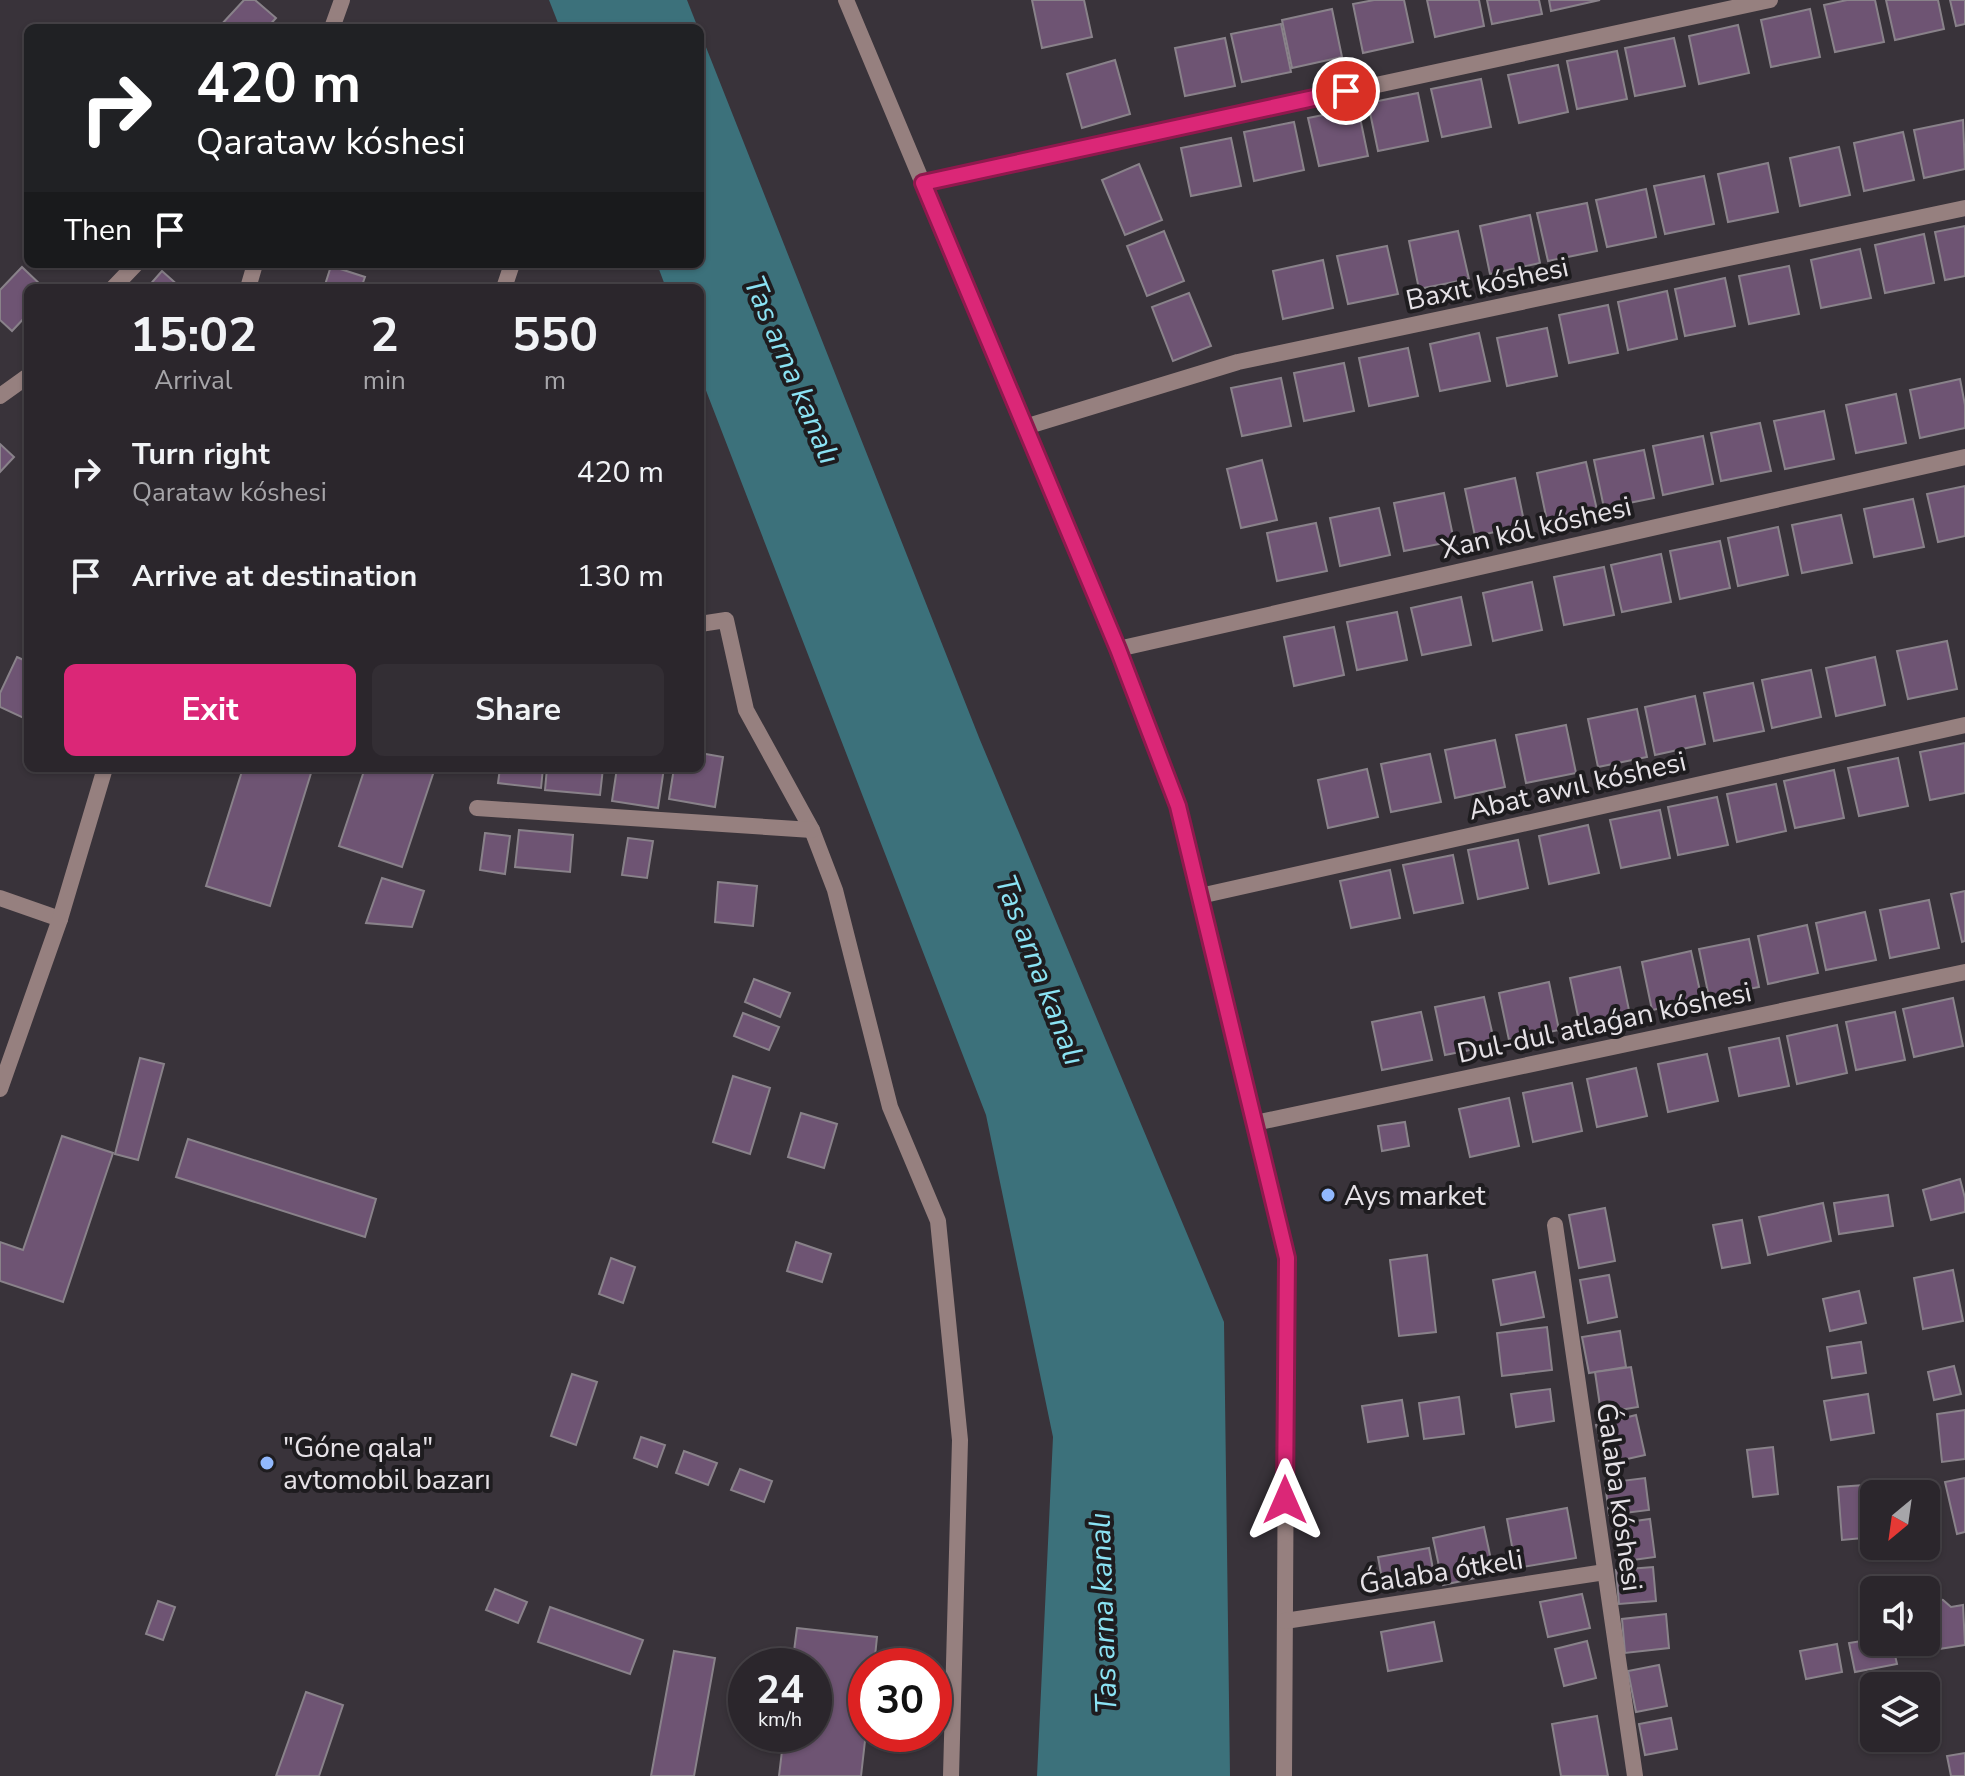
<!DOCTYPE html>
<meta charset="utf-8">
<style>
body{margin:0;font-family:"Nunito Sans",sans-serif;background:#332e34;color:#f1f3f6;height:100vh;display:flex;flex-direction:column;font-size:30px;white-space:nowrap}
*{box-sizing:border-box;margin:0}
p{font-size:26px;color:#a6a5a9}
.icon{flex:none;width:44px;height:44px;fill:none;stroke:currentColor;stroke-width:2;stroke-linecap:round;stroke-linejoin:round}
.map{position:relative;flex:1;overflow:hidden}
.details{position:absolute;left:24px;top:284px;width:680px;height:488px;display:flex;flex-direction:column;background:#2b262c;border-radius:12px;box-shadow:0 2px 6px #0004,0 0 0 2px #474348}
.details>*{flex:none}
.guide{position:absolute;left:24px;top:24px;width:680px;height:244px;border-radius:12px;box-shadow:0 2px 6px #0004,0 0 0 2px #474348;background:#202124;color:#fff;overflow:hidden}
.needle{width:52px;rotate:209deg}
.fabs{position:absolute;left:1860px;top:1480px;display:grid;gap:16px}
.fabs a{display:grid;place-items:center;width:80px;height:80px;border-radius:12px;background:#2b262c;box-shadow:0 2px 6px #0004,0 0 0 2px #474348;font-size:40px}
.speed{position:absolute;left:728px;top:1648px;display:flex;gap:16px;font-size:40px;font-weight:700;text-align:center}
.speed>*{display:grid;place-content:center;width:104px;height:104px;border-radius:50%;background:#2b262c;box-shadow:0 2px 6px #0004,0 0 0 2px #474348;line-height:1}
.speed small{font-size:20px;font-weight:400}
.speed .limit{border:12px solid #d22;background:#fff;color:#111}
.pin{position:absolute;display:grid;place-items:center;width:68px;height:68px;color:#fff;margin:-34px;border:4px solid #fff;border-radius:50%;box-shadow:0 2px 8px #0007}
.me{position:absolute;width:88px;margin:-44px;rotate:0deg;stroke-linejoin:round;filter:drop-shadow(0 0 6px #0008)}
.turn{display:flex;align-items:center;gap:28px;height:168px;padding:0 40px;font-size:36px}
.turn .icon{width:104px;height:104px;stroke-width:2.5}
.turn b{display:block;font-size:56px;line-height:68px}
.then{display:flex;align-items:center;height:76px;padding:0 40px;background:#0003;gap:16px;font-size:30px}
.eta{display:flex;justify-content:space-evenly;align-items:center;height:136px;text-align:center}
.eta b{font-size:48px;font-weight:700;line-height:56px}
.cta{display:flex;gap:16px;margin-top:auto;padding:16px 40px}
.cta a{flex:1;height:92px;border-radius:12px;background:#db2777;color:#fff;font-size:32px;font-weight:700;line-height:92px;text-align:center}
.cta a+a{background:#332e34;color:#f1f3f6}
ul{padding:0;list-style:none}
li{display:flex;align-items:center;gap:24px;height:104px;padding:0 40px}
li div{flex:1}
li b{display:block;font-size:30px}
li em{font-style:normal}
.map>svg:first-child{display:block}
.water{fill:#3c717b}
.building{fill:#6e5473;stroke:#89828a;stroke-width:2}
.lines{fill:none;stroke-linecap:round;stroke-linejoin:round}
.street{stroke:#96807f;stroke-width:16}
.route-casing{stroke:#8e194d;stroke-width:20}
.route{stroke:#db2777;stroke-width:14}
.poi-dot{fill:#91b8fd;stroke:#1e1c1f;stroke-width:3}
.labels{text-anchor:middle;stroke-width:8;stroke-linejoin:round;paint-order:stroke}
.street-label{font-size:28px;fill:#e6e2e7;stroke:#1e1c1f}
.poi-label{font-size:28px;fill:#e6e2e7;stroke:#1e1c1f;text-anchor:start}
.water-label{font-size:30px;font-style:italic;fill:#8be3f4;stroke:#1e1c1f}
</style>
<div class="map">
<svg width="1965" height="1776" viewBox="0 0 1965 1776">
<rect width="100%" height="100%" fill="#39333a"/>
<!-- water -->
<g class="water">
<path d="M549,0H687L698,28H560Z"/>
<path d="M700,32L980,740L1224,1322L1230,1776H1037L1053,1437L986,1115L700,375V288H666L657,264H700Z"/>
</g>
<!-- building -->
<g class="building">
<path d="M244,0H255L276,18L267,28H222L220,26Z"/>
<path d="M1032,0H1084L1092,37L1042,48Z"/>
<path d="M1374,0H1404L1413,42L1363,53L1353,4Z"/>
<path d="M1427,0H1479L1484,26L1435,37Z"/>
<path d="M1487,0H1539L1542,14L1492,24Z"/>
<path d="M1549,0H1600L1551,11Z"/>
<path d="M1847,0H1875L1884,42L1835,52L1824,5Z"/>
<path d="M1886,0H1938L1944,29L1895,40Z"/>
<path d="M1950,0H1965V24L1956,26Z"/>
<path d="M1332,9L1342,57L1292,68L1282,20Z"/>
<path d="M1810,9L1820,57L1771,67L1761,20Z"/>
<path d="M1281,24L1291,72L1242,82L1231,34Z"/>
<path d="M1738,25L1749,73L1699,84L1689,36Z"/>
<path d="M1225,38L1235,86L1185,96L1175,48Z"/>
<path d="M1674,38L1685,86L1635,96L1625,48Z"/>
<path d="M1617,51L1627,99L1577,109L1567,61Z"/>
<path d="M1115,60L1130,114L1082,128L1067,74Z"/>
<path d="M1558,65L1568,112L1519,123L1508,75Z"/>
<path d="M1481,79L1491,127L1442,137L1431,89Z"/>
<path d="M1418,93L1428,141L1378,151L1368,103Z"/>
<path d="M1358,108L1368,156L1319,166L1308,118Z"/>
<path d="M1963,120L1965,169L1924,178L1914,130Z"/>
<path d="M1294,122L1304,170L1254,181L1244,132Z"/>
<path d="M1903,132L1914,180L1864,191L1854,143Z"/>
<path d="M1231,138L1241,186L1191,196L1181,148Z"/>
<path d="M1839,147L1850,195L1800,206L1790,158Z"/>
<path d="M1768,163L1778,212L1728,222L1718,174Z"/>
<path d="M1139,164L1162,220L1125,235L1102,180Z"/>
<path d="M1704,176L1714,224L1665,234L1654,186Z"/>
<path d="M1646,189L1656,237L1607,247L1596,200Z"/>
<path d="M1587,203L1597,251L1548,261L1537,213Z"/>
<path d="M1530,215L1540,263L1490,274L1480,226Z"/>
<path d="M1965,226V276L1945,280L1935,232Z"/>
<path d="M1164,231L1184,281L1147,296L1127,246Z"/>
<path d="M1458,231L1469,279L1419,289L1409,241Z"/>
<path d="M1924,234L1934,283L1885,293L1875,245Z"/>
<path d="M1387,246L1398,294L1348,304L1337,256Z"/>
<path d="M1860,249L1871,298L1821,308L1811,260Z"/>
<path d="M1323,260L1333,308L1283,319L1273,271Z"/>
<path d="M331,266L365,277L361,288H324Z"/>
<path d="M1789,266L1799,314L1749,324L1739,276Z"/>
<path d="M22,267L44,288H28V314L12,331L0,320V290Z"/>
<path d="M162,271L181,288H147Z"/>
<path d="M1725,278L1735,326L1685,336L1675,289Z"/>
<path d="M1667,291L1677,339L1628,350L1618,302Z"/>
<path d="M1189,293L1211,346L1173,361L1152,307Z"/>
<path d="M1608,305L1618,353L1569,363L1559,315Z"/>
<path d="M1547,328L1557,376L1507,386L1497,338Z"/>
<path d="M1479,333L1490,381L1440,391L1430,344Z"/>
<path d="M1408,348L1418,396L1369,406L1359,358Z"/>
<path d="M1344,363L1354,411L1304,421L1294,373Z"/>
<path d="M1281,378L1291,426L1242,436L1231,388Z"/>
<path d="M1960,379L1965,405V428L1920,438L1910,390Z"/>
<path d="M1896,394L1906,443L1856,453L1846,405Z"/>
<path d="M1824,411L1834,459L1785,469L1774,421Z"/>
<path d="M1760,423L1771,471L1721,481L1711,433Z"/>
<path d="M1703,436L1713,484L1663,495L1653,446Z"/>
<path d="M0,444L14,457L0,472Z"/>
<path d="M1644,450L1654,498L1604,508L1594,460Z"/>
<path d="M1262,460L1277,520L1241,528L1227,469Z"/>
<path d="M1586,462L1597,510L1547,521L1537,473Z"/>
<path d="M1515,478L1525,526L1475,536L1465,489Z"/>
<path d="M1965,486V536L1938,542L1927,494Z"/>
<path d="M1444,493L1454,541L1404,551L1394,503Z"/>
<path d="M1913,499L1924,547L1874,557L1864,509Z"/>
<path d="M1379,508L1390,555L1340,566L1330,518Z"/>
<path d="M1841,515L1852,563L1802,573L1792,525Z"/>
<path d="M1316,523L1327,571L1277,581L1267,533Z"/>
<path d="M1778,527L1788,575L1738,586L1728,538Z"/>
<path d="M1720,541L1730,588L1680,599L1670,551Z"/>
<path d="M1661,554L1671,602L1622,612L1611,565Z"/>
<path d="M1604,567L1614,615L1564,625L1554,577Z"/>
<path d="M1532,582L1542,630L1493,641L1483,593Z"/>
<path d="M1461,597L1471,645L1422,655L1411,608Z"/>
<path d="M1397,612L1407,660L1357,670L1347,622Z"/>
<path d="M1334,627L1344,675L1294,686L1284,637Z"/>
<path d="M1947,641L1957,689L1908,699L1897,651Z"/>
<path d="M17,657L28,662V720L0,707V693Z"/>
<path d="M1875,657L1885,705L1836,716L1826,668Z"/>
<path d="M1811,670L1821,717L1772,728L1762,680Z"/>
<path d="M1753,683L1764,731L1714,741L1704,693Z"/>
<path d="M1695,696L1705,744L1655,755L1645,707Z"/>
<path d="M1637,709L1647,757L1598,767L1588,719Z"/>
<path d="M1566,725L1576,773L1526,783L1516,735Z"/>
<path d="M1495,740L1505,787L1455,798L1445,750Z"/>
<path d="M1965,743V793L1930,800L1920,752Z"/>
<path d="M700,753L723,757L715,807L669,799L674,768H700Z"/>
<path d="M1430,754L1441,802L1391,812L1381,764Z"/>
<path d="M1898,758L1908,806L1859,816L1848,768Z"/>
<path d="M243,768L312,770L270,906L206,886Z"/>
<path d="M365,768H435L402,867L339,846Z"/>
<path d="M500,768H543L541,788L498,783Z"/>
<path d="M547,768H603L600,795L545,790Z"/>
<path d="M617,768H664L658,808L612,801Z"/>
<path d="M1367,769L1378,817L1328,828L1318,780Z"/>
<path d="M1834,770L1844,818L1795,828L1784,781Z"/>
<path d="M1776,784L1786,831L1737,842L1727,794Z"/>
<path d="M1717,797L1728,845L1678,855L1668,807Z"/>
<path d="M1660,810L1670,858L1621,868L1610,820Z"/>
<path d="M1588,825L1599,873L1549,884L1539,836Z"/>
<path d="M519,830L573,835L570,872L515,867Z"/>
<path d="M485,833L510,836L505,874L480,870Z"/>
<path d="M628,838L653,841L647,878L622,875Z"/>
<path d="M1518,840L1528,888L1478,899L1468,850Z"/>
<path d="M1453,855L1463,903L1414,913L1403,865Z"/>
<path d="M1390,870L1400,918L1351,928L1340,881Z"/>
<path d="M382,878L424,891L412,927L366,923Z"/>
<path d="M718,882L757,886L753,926L715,922Z"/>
<path d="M1965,891V941L1962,942L1951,894Z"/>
<path d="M1929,900L1939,948L1890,958L1880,910Z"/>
<path d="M1865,912L1876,960L1826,970L1816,923Z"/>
<path d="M1807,925L1818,973L1768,984L1758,936Z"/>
<path d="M1749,939L1759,987L1709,997L1699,949Z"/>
<path d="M1691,951L1702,1000L1652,1010L1642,962Z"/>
<path d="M1620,967L1630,1015L1580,1026L1570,978Z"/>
<path d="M754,979L790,993L780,1017L745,1002Z"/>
<path d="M1549,982L1559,1030L1509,1040L1499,993Z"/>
<path d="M1484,997L1495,1045L1445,1055L1435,1007Z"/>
<path d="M1953,998L1963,1046L1914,1057L1903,1009Z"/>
<path d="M1421,1012L1432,1060L1382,1070L1372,1022Z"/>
<path d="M1895,1012L1905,1060L1856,1070L1846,1022Z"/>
<path d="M743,1013L779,1027L769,1050L734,1036Z"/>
<path d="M1837,1025L1847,1073L1797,1084L1787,1036Z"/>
<path d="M1779,1038L1789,1086L1739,1096L1729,1048Z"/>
<path d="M1707,1054L1718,1101L1668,1112L1658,1064Z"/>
<path d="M140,1058L164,1064L138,1160L115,1154Z"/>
<path d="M1636,1068L1647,1116L1597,1127L1587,1079Z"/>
<path d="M733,1076L770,1088L750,1154L713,1142Z"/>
<path d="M1572,1083L1582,1131L1533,1142L1523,1093Z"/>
<path d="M1509,1098L1519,1146L1470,1157L1459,1109Z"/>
<path d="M801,1113L837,1124L824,1168L788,1157Z"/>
<path d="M1405,1122L1409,1146L1382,1151L1378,1126Z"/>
<path d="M62,1136L113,1153L63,1302L0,1281V1242L23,1250Z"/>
<path d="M188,1139L376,1199L365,1237L176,1177Z"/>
<path d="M1960,1179L1965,1198V1212L1931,1220L1923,1190Z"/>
<path d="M1888,1195L1893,1226L1839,1234L1834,1203Z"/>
<path d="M1823,1203L1831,1241L1768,1255L1759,1217Z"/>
<path d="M1605,1208L1615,1261L1579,1268L1569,1215Z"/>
<path d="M1742,1220L1750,1263L1722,1268L1713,1225Z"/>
<path d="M796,1242L831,1254L822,1282L787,1271Z"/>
<path d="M1427,1255L1436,1332L1399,1336L1390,1260Z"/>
<path d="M611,1258L635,1267L623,1303L599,1294Z"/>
<path d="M1953,1270L1963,1321L1923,1329L1914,1278Z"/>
<path d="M1535,1272L1544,1317L1501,1325L1493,1280Z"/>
<path d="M1609,1275L1617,1317L1588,1323L1580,1280Z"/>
<path d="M1859,1291L1866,1323L1830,1331L1823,1299Z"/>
<path d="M1547,1327L1552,1370L1502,1376L1497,1333Z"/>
<path d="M1620,1331L1626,1367L1589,1373L1582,1337Z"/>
<path d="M1861,1342L1866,1373L1832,1378L1827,1347Z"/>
<path d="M1954,1366L1961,1394L1934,1400L1928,1372Z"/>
<path d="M1631,1367L1638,1407L1601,1413L1595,1372Z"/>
<path d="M572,1374L597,1382L576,1445L551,1436Z"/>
<path d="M1550,1389L1554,1421L1516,1427L1511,1394Z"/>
<path d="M1868,1394L1874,1433L1831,1440L1824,1401Z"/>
<path d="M1459,1397L1464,1434L1424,1439L1419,1403Z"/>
<path d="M1402,1400L1408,1436L1368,1442L1362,1406Z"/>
<path d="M1965,1410V1459L1942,1462L1937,1414Z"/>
<path d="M1636,1415L1645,1455L1605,1464L1596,1425Z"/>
<path d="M641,1437L665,1445L657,1467L634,1458Z"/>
<path d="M1773,1447L1778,1494L1753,1497L1747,1450Z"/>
<path d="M684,1451L717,1463L708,1485L676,1473Z"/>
<path d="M740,1469L772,1481L764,1502L731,1490Z"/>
<path d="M1645,1478L1649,1510L1609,1515L1605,1483Z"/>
<path d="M1965,1478V1532L1957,1534L1945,1482Z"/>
<path d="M1878,1484L1879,1494H1874V1537L1842,1540L1838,1487Z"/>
<path d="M1567,1508L1576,1558L1516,1568L1507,1519Z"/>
<path d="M1650,1519L1655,1557L1618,1562L1613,1524Z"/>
<path d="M1484,1527L1494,1574L1443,1585L1433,1538Z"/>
<path d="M1429,1548L1435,1580L1384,1590L1378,1557Z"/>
<path d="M1653,1567L1656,1601L1619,1604L1616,1570Z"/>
<path d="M495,1589L527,1602L518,1623L486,1610Z"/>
<path d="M1582,1594L1590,1628L1548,1637L1540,1602Z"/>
<path d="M1938,1599L1943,1600L1951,1607L1963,1605L1965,1645L1926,1651V1611L1930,1610L1931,1605Z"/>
<path d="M158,1601L175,1607L163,1640L146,1634Z"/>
<path d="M550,1607L643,1640L630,1674L538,1642Z"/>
<path d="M1666,1614L1669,1648L1625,1653L1622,1619Z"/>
<path d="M1434,1622L1442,1661L1388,1671L1381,1632Z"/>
<path d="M797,1628L877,1637L874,1666H866V1732L861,1776H779L784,1734H814V1666H792Z"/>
<path d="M1874,1639V1642H1892L1897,1664L1855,1672L1849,1643Z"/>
<path d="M1587,1641L1596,1678L1564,1686L1555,1649Z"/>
<path d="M1837,1644L1842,1672L1806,1679L1800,1651Z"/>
<path d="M674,1651L715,1658L694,1776H651Z"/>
<path d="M1659,1665L1667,1706L1636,1712L1628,1671Z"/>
<path d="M306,1692L343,1705L319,1776H276Z"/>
<path d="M1597,1716L1608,1776H1561L1552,1724Z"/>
<path d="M1671,1718L1677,1749L1645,1755L1639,1724Z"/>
<path d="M1965,1753V1776H1951L1947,1756Z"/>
</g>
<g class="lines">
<!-- street -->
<g class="street">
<path d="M846,0L1118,649L1178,806L1287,1258L1284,1776"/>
<path d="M332,28L342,0"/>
<path d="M923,183L1770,0"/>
<path d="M113,288L136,264"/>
<path d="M248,288L255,264"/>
<path d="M504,288L512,264"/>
<path d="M0,396L28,376"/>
<path d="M1025,427L1238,362L1965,208"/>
<path d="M700,624L726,620L746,710L812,830L835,890L890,1107L938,1221L960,1440L951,1776"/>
<path d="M1118,649L1965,457"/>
<path d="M477,808L812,830"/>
<path d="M1200,896L1965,725"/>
<path d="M0,898L60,919"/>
<path d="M0,1089L60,919L105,768"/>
<path d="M1255,1123L1965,972"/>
<path d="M1555,1225L1635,1776"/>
<path d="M1285,1621L1605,1572"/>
</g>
</g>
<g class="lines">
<!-- route casing -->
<g class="route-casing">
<path id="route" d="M1285,1500L1287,1258L1178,806L1118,649L923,183L1346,91"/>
</g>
<!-- route -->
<use href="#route" class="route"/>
</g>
<!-- markers -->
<g class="poi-dot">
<circle cx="1328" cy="1195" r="8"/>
<circle cx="267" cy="1463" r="8"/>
</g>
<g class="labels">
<!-- street labels -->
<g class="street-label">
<text transform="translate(1487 283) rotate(-12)" y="10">Baxıt kóshesi</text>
<text transform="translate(1536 527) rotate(-13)" y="10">Xan kól kóshesi</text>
<text transform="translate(1577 785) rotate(-13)" y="10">Abat awıl kóshesi</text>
<text transform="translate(1604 1022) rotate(-12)" y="10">Dul-dul atlaǵan kóshesi</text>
<text transform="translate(1620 1497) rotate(82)" y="10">Ǵalaba kóshesi</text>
<text transform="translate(1441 1571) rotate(-9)" y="10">Ǵalaba ótkeli</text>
</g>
<!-- poi labels -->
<g class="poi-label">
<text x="1344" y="1205">Ays market</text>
<text x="283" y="1457">"Góne qala"<tspan x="283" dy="32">avtomobil bazarı</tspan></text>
</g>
<!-- water labels -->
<g class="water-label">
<text transform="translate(792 370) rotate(67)" y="10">Tas arna kanalı</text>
<text transform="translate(1040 970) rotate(69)" y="10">Tas arna kanalı</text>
<text transform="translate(1103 1613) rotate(-92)" y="10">Tas arna kanalı</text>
</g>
</g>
</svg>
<div class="fabs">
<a><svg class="needle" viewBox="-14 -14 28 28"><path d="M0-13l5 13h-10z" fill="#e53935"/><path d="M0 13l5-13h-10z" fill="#a6a5a9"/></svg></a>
<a><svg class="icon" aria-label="sound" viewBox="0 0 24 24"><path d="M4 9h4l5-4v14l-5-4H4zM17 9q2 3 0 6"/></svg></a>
<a><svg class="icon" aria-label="layers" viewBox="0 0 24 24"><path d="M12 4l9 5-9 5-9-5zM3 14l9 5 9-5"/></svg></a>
</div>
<div class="speed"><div>24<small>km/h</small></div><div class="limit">30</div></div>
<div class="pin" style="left:1346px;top:91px;background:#d93025"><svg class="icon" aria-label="arrive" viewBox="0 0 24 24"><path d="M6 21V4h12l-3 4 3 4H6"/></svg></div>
<svg class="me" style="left:1285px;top:1500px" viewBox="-20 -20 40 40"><path d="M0-17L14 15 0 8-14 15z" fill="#db2777" stroke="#fff" stroke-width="4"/></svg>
<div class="guide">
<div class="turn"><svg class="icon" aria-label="right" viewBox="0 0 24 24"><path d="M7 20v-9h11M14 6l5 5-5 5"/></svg><div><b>420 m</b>Qarataw kóshesi</div></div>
<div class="then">Then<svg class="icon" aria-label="arrive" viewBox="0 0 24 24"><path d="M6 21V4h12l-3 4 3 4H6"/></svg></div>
</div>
<section class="details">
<div class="eta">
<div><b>15:02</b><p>Arrival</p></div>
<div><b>2</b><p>min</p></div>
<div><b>550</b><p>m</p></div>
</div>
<ul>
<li><svg class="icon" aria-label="right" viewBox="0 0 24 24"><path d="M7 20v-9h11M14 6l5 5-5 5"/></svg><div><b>Turn right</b><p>Qarataw kóshesi</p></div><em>420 m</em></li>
<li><svg class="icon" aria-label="arrive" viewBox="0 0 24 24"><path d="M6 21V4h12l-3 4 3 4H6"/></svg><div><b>Arrive at destination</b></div><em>130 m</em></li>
</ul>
<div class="cta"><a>Exit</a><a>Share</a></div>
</section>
</div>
